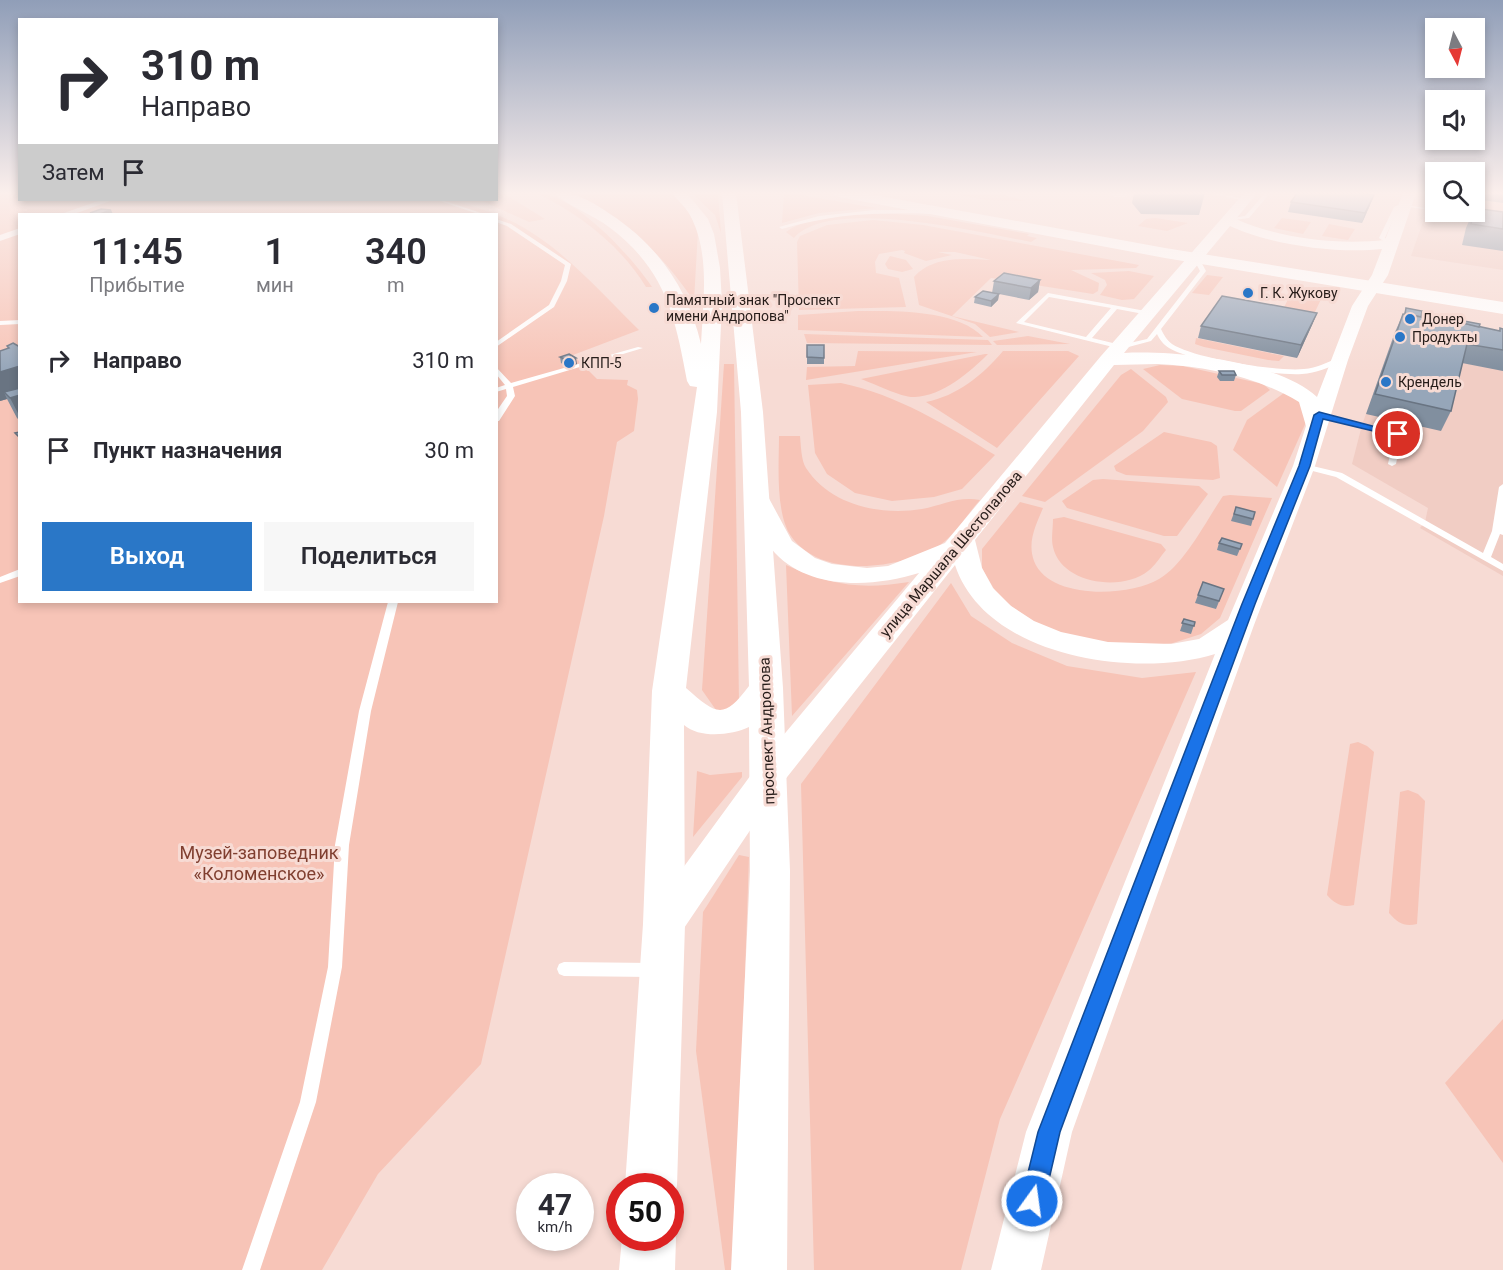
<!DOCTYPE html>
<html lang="ru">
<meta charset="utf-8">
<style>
body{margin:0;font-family:Roboto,sans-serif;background:#f7f7f7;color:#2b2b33;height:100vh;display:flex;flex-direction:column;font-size:22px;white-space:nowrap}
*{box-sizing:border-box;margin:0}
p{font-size:20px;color:#7c7c81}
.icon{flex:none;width:33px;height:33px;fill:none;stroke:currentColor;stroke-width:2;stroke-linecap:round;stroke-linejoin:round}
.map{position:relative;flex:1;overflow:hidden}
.panel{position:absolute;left:18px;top:213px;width:480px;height:390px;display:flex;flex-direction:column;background:#fff;border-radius:0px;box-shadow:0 3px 9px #0003}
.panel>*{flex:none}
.top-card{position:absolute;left:18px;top:18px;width:480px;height:183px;border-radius:0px;box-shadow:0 3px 9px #0003;background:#fff;color:#2b2b33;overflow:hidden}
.needle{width:39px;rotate:173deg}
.controls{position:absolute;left:1425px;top:18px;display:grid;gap:12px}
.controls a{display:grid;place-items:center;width:60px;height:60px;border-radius:0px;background:#fff;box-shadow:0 3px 9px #0003;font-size:30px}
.speed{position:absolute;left:516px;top:1173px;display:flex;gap:12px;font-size:30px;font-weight:700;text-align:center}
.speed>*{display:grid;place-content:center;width:78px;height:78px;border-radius:50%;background:#fff;box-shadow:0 3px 9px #0003;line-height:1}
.speed small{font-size:15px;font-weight:400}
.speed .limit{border:9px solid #d22;background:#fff;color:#111}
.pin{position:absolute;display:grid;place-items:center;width:51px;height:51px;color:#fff;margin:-26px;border:3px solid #fff;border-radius:50%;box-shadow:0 2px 6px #0007}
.me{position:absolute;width:66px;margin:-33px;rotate:14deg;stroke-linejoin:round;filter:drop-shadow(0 0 4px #0008)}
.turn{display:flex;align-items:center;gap:21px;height:126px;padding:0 24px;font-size:27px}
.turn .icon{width:78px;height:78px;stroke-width:2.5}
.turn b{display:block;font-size:42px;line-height:51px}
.then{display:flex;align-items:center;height:57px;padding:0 24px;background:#0003;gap:12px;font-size:22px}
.eta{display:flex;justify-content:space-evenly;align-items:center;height:102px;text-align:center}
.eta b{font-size:36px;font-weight:600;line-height:42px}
.button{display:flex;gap:12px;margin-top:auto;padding:12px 24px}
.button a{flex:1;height:69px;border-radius:0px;background:#2a77c7;color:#fff;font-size:24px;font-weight:600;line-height:69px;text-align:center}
.button a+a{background:#f7f7f7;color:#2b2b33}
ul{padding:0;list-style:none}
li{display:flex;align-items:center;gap:18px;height:90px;padding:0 24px}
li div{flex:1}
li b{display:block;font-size:22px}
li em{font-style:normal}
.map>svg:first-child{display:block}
.built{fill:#f1cdc4}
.green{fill:#f7c4b7}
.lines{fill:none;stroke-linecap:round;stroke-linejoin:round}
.lane{fill:#fff;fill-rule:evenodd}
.street{fill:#fff;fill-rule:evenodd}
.secondary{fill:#fff;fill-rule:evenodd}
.primary{fill:#fff;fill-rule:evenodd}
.wall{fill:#818f9f}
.shaded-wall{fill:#697482}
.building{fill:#96a6b9;stroke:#697482;stroke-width:1.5}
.route{fill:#1a73e8;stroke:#114b97;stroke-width:1.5}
.poi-dot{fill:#2a77c7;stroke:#f7dbd4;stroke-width:2}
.labels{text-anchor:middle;stroke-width:6;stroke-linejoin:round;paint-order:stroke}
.far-poi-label{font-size:14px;fill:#261c19;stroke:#f7dbd4;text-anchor:start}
.street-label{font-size:15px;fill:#261c19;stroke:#f7dbd4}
.near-park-label{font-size:18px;fill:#803f30;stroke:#f7dbd4}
</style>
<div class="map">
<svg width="1503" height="1270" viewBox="0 0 1503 1270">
<rect width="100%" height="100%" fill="#f7dbd4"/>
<!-- built -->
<g class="built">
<path d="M1433,193H1435L1436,212H1474L1475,193H1503V270L1411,256Z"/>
<path d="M1420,317L1503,332V576L1420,528L1425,522L1428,508L1352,464L1362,425L1395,332H1399Z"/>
</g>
<!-- green -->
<g class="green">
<path d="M0,193H19L20,200H455L495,214H20V602H496L497,215C553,236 597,289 639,330L573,355L597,379L628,380L627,385L637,390L638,399L634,431L617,442L604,516L481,1064L378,1174L322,1270H0Z"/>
<path d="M497,193H503L545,219L529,222L480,200H496Z"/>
<path d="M536,193C574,193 632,257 652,287H646C621,246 580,214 536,193Z"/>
<path d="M574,193L675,195L692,216L698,231L694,301C659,250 628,224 574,193Z"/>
<path d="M692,193H718L721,233L715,215Z"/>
<path d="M784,193H789L876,208L819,213L782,223Z"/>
<path d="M948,193H998L1025,201L986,200Z"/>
<path d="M896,214L928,216L1029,234L1027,236L1037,238L1031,242C982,233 830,196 794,238L786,232C811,213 865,214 896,214Z"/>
<path d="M1155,218L1188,223L1167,231L1138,226L1146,219Z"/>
<path d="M1282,218L1311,222L1303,234L1274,228Z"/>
<path d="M873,220L923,225L1139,265L1136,268L1071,270L1099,283L1098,291L1093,294L991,278L952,316L1019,332L990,337L975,324L919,305L914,277C934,255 965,259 991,260L955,252H938L952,255L926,261L904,253L905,251L902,250L879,254L875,262L876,273L899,278L906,307L799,310L797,242L800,236L827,225Z"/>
<path d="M1329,224L1355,229L1348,240L1322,236Z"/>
<path d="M890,256L906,260L913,269L902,272L888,269L885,264Z"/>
<path d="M1129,271L1154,276L1134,299L1122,300L1100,295L1107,285L1105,280L1091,273Z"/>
<path d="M1207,275L1223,277L1209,295L1192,293Z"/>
<path d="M1291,289L1323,295L1314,314L1283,309L1291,294L1289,293Z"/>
<path d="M858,311C893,311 957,309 983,337L798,330V315Z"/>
<path d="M804,334L988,340L992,345L807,343Z"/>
<path d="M1028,336L1070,344L997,345L993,341Z"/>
<path d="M1196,338L1284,356L1279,361L1268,360L1204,347L1195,344Z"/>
<path d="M858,351L977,352L806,380L807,367L855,366Z"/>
<path d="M1003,351H1068L1079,356L997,448L926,402C957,396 983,375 1003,351Z"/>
<path d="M985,354H988C970,372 942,396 915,397C902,398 875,384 861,379Z"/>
<path d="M724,364H734L739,703L735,710H716L702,690Z"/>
<path d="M1160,365L1183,366L1263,384L1270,390L1241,411H1235L1182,399L1143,369Z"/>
<path d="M1131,369L1166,397L1168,402L1143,431L1045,502L1022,496L1121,375Z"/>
<path d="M841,383C898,395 946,425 995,455L962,489L934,497L892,501L855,493L827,474L815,453L808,385Z"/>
<path d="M1288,390L1300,399L1307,420L1277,487L1233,450L1247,420Z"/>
<path d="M1164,432L1211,442L1217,446L1220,478L1213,480L1126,475L1116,471L1114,466Z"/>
<path d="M779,436H800C801,445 801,460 806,468C830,505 880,516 922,509C943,505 958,496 980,500C968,513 955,535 940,545C902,569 821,580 791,536C775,513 779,463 779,436Z"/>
<path d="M1103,479L1199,486L1208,494L1177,536H1164L1067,508L1062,501L1093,480Z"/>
<path d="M1230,495L1272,498L1220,618L1201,634L1173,643L1135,647L1065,636L1030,620L998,596L982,568V549L1020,502L1043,508C1036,525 1027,542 1034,561C1049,600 1129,597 1159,579C1184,565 1206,521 1223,496Z"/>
<path d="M1064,517L1161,544L1166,550C1160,557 1155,566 1148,571C1122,592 1061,584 1053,547C1051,539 1053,528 1053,519Z"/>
<path d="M786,565C831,585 859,590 909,582L792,716Z"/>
<path d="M951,583L971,616L1012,643L1067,666L1142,678L1196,672L1000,1119L961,1270H814L801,784Z"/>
<path d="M1358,742L1367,746L1374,752L1354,905C1342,908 1335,904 1327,895L1350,744Z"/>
<path d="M697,771L710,775L742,772V777L693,837Z"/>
<path d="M1408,790L1418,794L1425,801L1417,924C1404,927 1398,923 1389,913L1400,792Z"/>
<path d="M739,855L749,857L735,1270H725L696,1051L703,912Z"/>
<path d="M1503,1019V1163L1445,1083Z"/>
</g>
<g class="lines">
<!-- lane -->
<g class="lane">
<path d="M1109,193L1138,195L1140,196L1114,197Z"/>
<path d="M1208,193H1218L1248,200L1246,201Z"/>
<path d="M1265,193H1270L1249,218L1226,221V219L1245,216Z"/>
<path d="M437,200H442L484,214H478Z"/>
<path d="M1407,201L1409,202L1406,205L1425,208L1423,209L1403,206L1398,209L1385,238L1394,244L1389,245L1379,238L1394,207Z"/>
<path d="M874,210H930L933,212L930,214C876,212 834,214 782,229L779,227L819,216Z"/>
<path d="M496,219L511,224L571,264L567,281L554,307L496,347V342L549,305L561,281L565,265L507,226L496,222Z"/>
<path d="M1196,256L1199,258L1206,271L1161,329C1164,335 1166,339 1172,344C1193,358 1277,372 1304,369C1317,368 1327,362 1339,358L1341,359V361C1329,368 1316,373 1302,374C1273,376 1193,362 1169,348C1163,344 1160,340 1157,334L1151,341L1121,349L1016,323L1048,293L1151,312V314L1149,315L1117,309L1092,338L1121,345L1147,339L1200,271L1193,258ZM1049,297L1111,308L1086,337L1024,322Z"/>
<path d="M20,320V324L0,325V321Z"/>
<path d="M638,347L643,348L513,387L515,396L499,421H496V412L507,396L506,389L496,392V388L505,385L496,374V367L511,383Z"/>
<path d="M1316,413L1401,432L1402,434L1396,464L1392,466L1388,464L1394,435L1316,417Z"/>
<path d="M1301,464H1304L1342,473L1483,553L1492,531L1499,487L1503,484V535L1500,534L1491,557L1503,564V571L1336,477L1301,468Z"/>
<path d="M20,569V576L0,583V577Z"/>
<path d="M388,602H398L371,711L349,845L342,967L316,1102L260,1270H242L300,1102L328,967L335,845L359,711Z"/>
<path d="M564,962L652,963L657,965L659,970L657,975L652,977L564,976L559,974L557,969L559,964Z"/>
</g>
<!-- street -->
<g class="street">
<path d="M101,200H113L74,214H61Z"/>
<path d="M20,228V234L0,241V235Z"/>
</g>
<!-- secondary -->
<path class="secondary" d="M1244,193H1257L1236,219C1280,239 1338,245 1385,240L1403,193H1416L1388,275L1368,306L1348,360L1315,466L1254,625L1072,1132L1041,1270H991L1026,1132L1215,654C1134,679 985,657 955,565L780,786L678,937L664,942L650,937L645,925L650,913L756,768L919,573C874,587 811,591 775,553C760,537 753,516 745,496L749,491H765L792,541L815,558L832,564L867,568L888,566L945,543L1101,356ZM1230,226C1270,245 1338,254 1382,249L1372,275L1352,306L1317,397C1280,361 1173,350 1124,353ZM1158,364C1209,367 1255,376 1299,402L1306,426L1293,466L1228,620L1199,639L1171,644L1108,642L1061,632L1034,621L1011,606L993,588L982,568L975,540L1114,365Z"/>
<!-- primary -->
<g class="primary">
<path d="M555,193C578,193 591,201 610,214C658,245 688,289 701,344C703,304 710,256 692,219C687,208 679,202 672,193H687L708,219L714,234L720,268L722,303L717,412L686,688C716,714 723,721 749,686L741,412L722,193H736L763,412L783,688L790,871L787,1270H731L750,871L749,727C732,735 700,739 684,725L685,924L677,1186L670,1203V1186H625L643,924L652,691L697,387L690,386L687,381C675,315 665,269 609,227C595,216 564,204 555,193Z"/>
<path d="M832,193H863L1165,248L1503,302V314L1165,258L839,197Z"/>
<path d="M670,1224L676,1238L675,1270H619L622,1238H670Z"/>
</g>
</g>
<!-- wall -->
<g class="wall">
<path d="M1134,193H1205L1199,215L1141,214L1132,203Z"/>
<path d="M1474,193H1503V203L1474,199Z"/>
<path d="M1291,202L1370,205L1362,223L1288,212Z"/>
<path d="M1473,212H1503V251L1462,245L1466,228Z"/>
<path d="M1040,280L1038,292L1029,300L999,294L998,300L991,307L974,303L975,297L992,293L994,281Z"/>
<path d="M1406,308L1421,317L1479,327L1499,331L1500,328L1503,329V371L1462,363L1451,411L1441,431L1366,414L1395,332L1403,314H1404Z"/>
<path d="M1317,313L1312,325L1297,358L1198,338L1201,326Z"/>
<path d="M807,345L824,358V364H807Z"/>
<path d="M7,346L20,347V421L17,418L7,399L0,401L8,348Z"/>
<path d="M560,357L577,364L568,367L561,363Z"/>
<path d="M1219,371L1236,375L1234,381H1220L1217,377Z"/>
<path d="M1236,507L1253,519L1251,526L1231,521Z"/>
<path d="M1219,543L1242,544L1237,556L1217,550Z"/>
<path d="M1224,589L1216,609L1195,603L1198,595Z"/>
<path d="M1184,619L1195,622L1191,634L1180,631Z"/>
</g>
<!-- shaded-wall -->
<g class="shaded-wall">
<path d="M1374,195L1370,205L1362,223L1365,213Z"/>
<path d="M111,210L113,214H100Z"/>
<path d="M1040,280L1038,292L1029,300L1031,288Z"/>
<path d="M999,294L998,300L991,307V301Z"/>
<path d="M1317,313L1312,325L1297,358L1301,345Z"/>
<path d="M576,358L577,364L568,367L567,360Z"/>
<path d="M20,366V417L10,398L4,392L7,399L0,401V372Z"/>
</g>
<!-- building -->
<g class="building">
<path d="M1297,193H1361L1374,195L1365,213L1291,202Z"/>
<path d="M1474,208L1503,212V229L1471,224L1474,212Z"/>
<path d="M101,209L111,210L100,214L90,213Z"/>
<path d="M1004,273L1040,280L1031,288L994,281Z"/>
<path d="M983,291L999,294L991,301L975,297Z"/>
<path d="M1222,296L1317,313L1301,345L1201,326Z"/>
<path d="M1406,308L1422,311L1421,317L1405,314Z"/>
<path d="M1403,314L1440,320V318L1500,331V328L1503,329V350L1467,344L1451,411L1375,394Z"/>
<path d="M1464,321L1480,324L1479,327L1463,323Z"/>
<path d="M13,343L20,347V366L0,372V351L9,348L7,346Z"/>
<path d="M807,345H824V358L807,357Z"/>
<path d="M569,354L576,358L567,360L560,357Z"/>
<path d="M1219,371H1234L1236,375H1222Z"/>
<path d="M20,388V395L10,398L4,392Z"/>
<path d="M20,432V437H19L15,433Z"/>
<path d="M1236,507L1255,512L1253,519L1234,514Z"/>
<path d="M1222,538L1242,544L1240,549L1219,543Z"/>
<path d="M1203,582L1224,589L1219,601L1198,595Z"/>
<path d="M1184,619L1195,622L1194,626L1182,623Z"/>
</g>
<!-- sky -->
<linearGradient id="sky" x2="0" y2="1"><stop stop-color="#909eb8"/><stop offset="0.52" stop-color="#fbefec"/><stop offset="1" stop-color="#fbefec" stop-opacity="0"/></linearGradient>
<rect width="1503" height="371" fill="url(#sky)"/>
<!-- route -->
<path class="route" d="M1319,412L1403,434L1398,437L1323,419L1310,466L1255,604L1060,1132L1044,1201L1040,1209L1032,1213L1024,1209L1021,1201L1038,1132L1242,604L1299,466L1314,415Z"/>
<!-- markers -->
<g class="poi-dot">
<circle cx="1248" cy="293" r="6"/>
<circle cx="654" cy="308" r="6"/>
<circle cx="1410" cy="319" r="6"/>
<circle cx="1400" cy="337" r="6"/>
<circle cx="569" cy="363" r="6"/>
<circle cx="1386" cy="382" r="6"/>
</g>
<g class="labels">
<!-- far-poi labels -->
<g class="far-poi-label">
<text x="1260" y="298">Г. К. Жукову</text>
<text x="666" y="305">Памятный знак "Проспект<tspan x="666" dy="16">имени Андропова"</tspan></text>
<text x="1422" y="324">Донер</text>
<text x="1412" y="342">Продукты</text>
<text x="581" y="368">КПП-5</text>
<text x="1398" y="387">Крендель</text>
</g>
<!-- street labels -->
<g class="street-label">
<text transform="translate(951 554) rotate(-50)" y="5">улица Маршала Шестопалова</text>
<text transform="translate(767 731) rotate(-92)" y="5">проспект Андропова</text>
</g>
<!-- near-park labels -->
<g class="near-park-label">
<text x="259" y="859">Музей-заповедник<tspan x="259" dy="21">«Коломенское»</tspan></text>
</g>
</g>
</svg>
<div class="controls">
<a><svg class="needle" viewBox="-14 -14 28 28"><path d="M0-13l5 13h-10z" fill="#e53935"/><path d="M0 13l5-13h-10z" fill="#7c7c81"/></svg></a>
<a><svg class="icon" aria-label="sound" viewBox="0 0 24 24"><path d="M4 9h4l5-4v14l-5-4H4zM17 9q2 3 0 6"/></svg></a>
<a><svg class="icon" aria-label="search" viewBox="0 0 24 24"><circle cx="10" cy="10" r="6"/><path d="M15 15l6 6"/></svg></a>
</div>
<div class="speed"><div>47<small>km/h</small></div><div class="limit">50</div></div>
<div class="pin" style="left:1398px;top:434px;background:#d93025"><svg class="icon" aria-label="arrive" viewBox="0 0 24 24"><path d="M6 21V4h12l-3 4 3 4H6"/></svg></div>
<svg class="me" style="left:1032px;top:1201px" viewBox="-20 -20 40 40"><circle r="17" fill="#1a73e8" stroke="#fff" stroke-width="3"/><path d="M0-11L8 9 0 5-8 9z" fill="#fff"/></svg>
<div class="top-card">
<div class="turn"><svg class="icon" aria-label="right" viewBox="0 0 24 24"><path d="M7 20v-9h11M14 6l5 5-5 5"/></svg><div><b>310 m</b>Направо</div></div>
<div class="then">Затем<svg class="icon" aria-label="arrive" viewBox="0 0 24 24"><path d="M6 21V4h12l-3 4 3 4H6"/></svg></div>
</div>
<section class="panel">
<div class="eta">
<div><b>11:45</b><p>Прибытие</p></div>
<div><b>1</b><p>мин</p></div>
<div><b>340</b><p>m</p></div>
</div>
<ul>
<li><svg class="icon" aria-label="right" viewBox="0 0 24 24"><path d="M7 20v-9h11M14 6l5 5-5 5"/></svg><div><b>Направо</b></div><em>310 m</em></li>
<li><svg class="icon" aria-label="arrive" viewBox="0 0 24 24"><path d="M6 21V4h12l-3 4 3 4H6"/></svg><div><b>Пункт назначения</b></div><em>30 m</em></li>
</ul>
<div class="button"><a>Выход</a><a>Поделиться</a></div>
</section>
</div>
